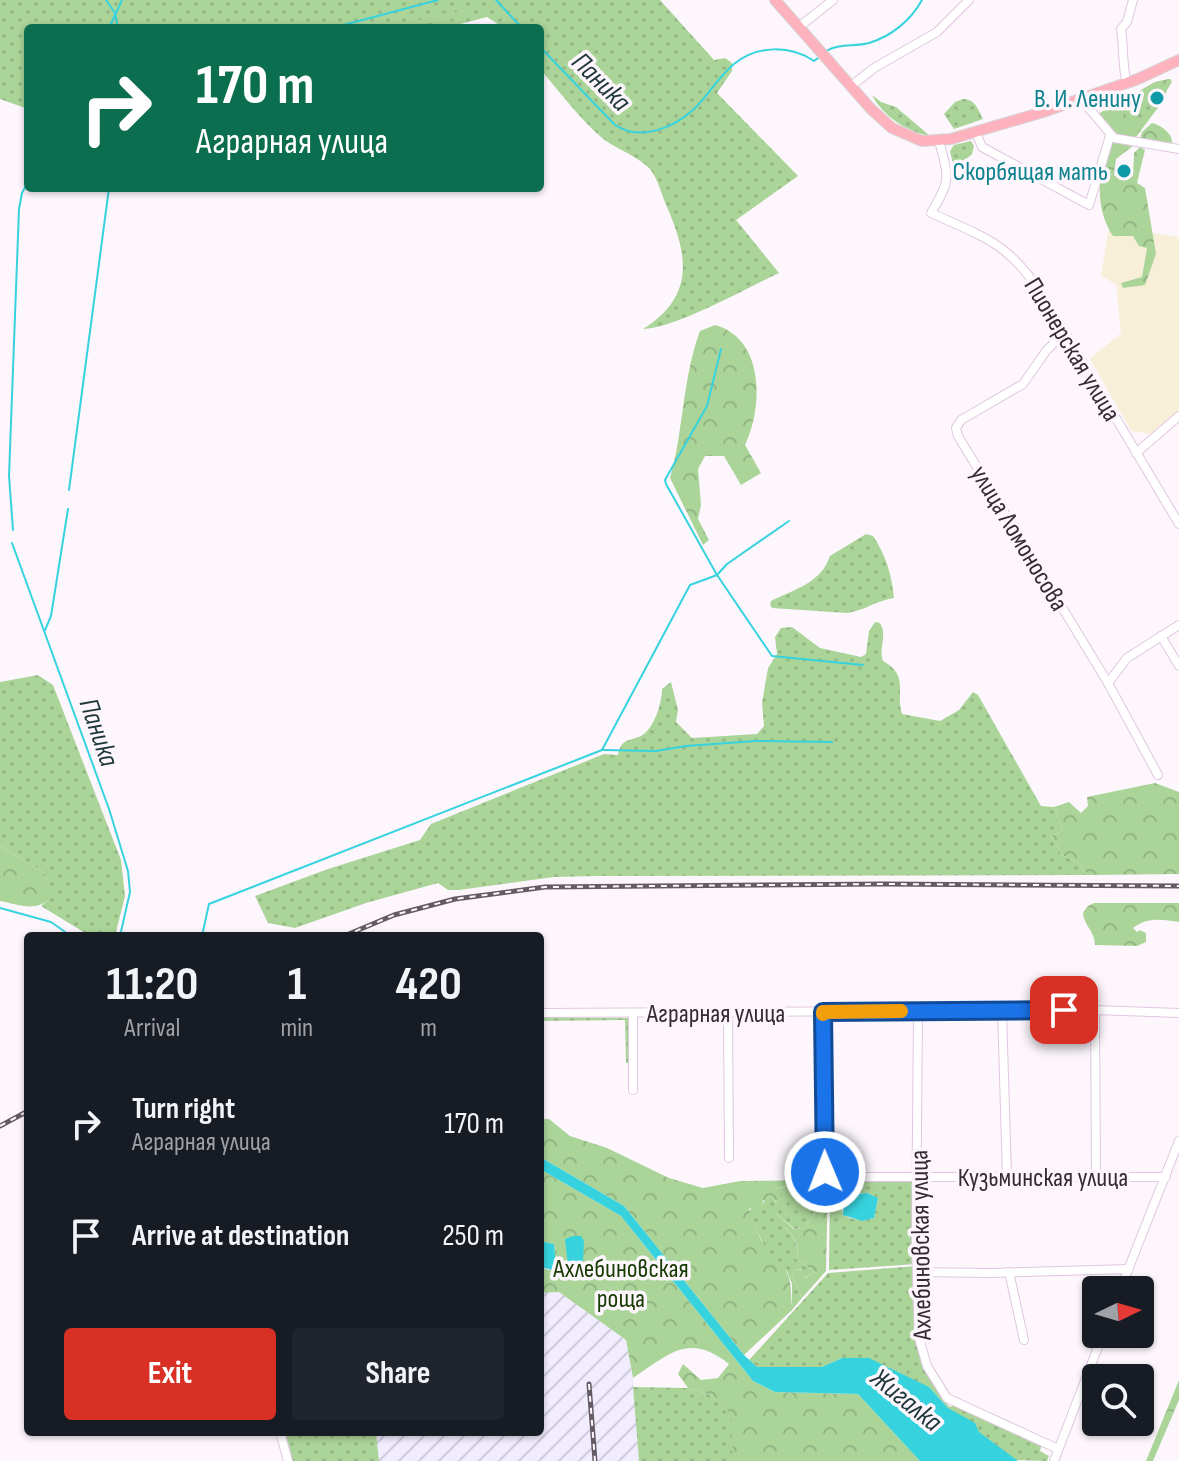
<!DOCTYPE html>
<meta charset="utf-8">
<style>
body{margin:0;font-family:"Sofia Sans Condensed",sans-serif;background:#20242c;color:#f1f3f6;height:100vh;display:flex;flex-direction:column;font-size:30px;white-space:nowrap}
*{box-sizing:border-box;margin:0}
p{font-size:26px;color:#9ea1a6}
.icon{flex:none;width:44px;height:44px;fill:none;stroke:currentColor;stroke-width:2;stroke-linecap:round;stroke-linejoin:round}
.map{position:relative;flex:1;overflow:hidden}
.details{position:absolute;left:24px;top:932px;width:520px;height:504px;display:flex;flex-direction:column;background:#171b24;border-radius:8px;box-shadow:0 2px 6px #0004}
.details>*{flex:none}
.guide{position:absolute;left:24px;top:24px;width:520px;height:168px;border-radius:8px;box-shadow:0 2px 6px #0004;background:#0b6e4f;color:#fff;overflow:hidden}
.needle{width:52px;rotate:85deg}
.tools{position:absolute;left:1082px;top:1276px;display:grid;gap:16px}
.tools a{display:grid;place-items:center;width:72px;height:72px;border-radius:8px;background:#171b24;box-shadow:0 2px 6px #0004;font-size:40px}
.pin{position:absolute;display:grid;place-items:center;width:68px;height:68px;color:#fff;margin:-34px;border-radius:16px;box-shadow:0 4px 12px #0006}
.me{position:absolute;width:88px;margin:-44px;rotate:359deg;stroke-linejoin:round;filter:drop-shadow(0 0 6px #0008)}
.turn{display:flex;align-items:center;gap:28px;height:168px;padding:0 40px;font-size:36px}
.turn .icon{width:104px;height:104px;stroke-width:2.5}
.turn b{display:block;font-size:56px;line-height:68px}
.eta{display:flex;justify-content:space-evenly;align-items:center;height:136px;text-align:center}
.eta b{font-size:48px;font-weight:700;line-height:56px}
.primary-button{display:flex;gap:16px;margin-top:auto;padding:16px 40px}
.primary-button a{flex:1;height:92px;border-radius:8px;background:#d93025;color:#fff;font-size:32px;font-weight:700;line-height:92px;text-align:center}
.primary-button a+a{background:#20242c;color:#f1f3f6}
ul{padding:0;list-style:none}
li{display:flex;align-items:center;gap:24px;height:112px;padding:0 40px}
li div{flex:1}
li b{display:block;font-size:30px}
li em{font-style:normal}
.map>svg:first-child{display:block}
.industrial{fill:url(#industrial-furrows)}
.education{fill:#f8efd9}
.grass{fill:url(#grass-dots);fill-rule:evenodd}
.forest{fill:url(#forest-crowns)}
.water{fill:#36d3df}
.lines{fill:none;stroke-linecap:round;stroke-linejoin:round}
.stream{stroke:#36d3df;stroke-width:2}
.minor-casing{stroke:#e1c6e1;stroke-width:10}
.major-casing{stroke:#d7d5d7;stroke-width:12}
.minor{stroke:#fff;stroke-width:8}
.major{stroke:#feb2be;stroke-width:10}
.rail-casing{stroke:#645b64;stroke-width:5}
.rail{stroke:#fdf7fd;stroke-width:2;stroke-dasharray:6;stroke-linecap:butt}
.route-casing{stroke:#114b97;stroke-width:20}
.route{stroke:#1a73e8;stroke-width:14}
.slow{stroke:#f59e0b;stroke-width:14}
.culture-dot{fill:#0f9aa8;stroke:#fdf7fd;stroke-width:3}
.labels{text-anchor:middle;stroke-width:7;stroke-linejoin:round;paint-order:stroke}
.culture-label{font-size:26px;fill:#0d838f;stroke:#fdf7fd;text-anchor:end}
.street-label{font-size:26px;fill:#352b35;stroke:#fdf7fd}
.park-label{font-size:26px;fill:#183b01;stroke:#fdf7fd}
.water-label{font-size:28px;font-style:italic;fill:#1e3739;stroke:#fdf7fd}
</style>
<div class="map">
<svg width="1179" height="1461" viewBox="0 0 1179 1461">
<defs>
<pattern id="industrial-furrows" width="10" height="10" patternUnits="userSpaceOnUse" patternTransform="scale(2)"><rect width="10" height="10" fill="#f1ecfe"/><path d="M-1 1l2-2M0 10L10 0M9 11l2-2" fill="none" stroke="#cfcbda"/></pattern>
<pattern id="grass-dots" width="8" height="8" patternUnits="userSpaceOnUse" patternTransform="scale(2)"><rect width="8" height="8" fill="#abd499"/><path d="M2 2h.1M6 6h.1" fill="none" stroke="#94b684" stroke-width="1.8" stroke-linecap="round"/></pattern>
<pattern id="forest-crowns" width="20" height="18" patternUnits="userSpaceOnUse" patternTransform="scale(2)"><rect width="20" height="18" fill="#abd499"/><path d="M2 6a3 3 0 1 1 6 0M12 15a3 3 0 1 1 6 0" fill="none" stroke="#94b684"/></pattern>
</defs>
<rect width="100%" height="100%" fill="#fdf7fd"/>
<!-- industrial -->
<path class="industrial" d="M559,1292L626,1340L633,1378L639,1461H379L376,1432H540V1293Z"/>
<!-- education -->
<path class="education" d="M1109,226L1179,237V410L1151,434L1131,431L1090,359L1121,333L1116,284L1101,276Z"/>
<!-- grass -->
<g class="grass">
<path d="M0,0H660L714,60L725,58L732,63V71L717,93L798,176L736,220L779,273C747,288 674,329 643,329C694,297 689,257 667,207C661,194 658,178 649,168C636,155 616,149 602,138C579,118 560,92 540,69V28H504L487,17L445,28H28V109L0,99Z"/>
<path d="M1171,79L1163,101L1136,137L1120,136L1101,119L1155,82Z"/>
<path d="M872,95L881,102L896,107L930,136C907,132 883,116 872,95Z"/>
<path d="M963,99C975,99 978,109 983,119L954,129L944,114L955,102Z"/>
<path d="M971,141L974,146L972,154L961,164H953L950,151L954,145Z"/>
<path d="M866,534L873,536C886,555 892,576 894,598C877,600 864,611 847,613L772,608L770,605L771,601C795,589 821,583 830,556Z"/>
<path d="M875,622L880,623C888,636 878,647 883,661C910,676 895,692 902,714L940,721L959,710L973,692L978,695L1041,806L1054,807L1063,831L1051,836L1062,855L1077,862L1088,875L597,876L554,877L459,890H448L438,883L366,903L295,928L268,923L255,896L328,869L420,840L431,824L604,754L618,755C622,738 627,742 641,736C654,729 662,703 662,689L671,682L678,710L676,722L692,738L757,734L764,726L762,703L768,668L777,654L775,637L781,628L792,627L820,648L861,657L866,654L869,631Z"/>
<path d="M38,675L53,685L121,860L125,896L115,936H90L41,906L48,900V882L43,872L0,846V682Z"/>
<path d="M540,1017L628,1018L631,1063H626L625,1020L540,1021Z"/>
<path d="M830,1180L917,1181V1264L829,1270ZM848,1193H867L878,1198L874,1218C855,1223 829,1217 848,1193Z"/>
<path d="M791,1186H810L818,1191L817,1197L807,1203L808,1207L813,1206L815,1208L813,1216L804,1228L795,1229L775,1213C782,1230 803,1238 796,1259L816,1272L804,1278L801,1269H797L792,1275L802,1298L792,1310V1284L787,1271L778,1266L766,1249L747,1211L762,1205L766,1198L771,1197L777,1203L773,1189Z"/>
<path d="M917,1266V1347L947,1404L950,1407L955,1405L966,1412L971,1411L1042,1443L1040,1451L1049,1456L1047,1461L1013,1460L948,1408L929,1387L842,1358L822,1367H757L749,1360L828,1273Z"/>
<path d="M633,1387L688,1388L711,1395L732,1414L733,1461H639Z"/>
<path d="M285,1432H376L379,1461H293Z"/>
</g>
<!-- forest -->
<g class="forest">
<path d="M467,7L472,12L465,16L416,28H397L398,26Z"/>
<path d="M1169,79L1172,81C1167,92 1164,95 1152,97L1147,93L1125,104L1123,120L1138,122L1136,137C1115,136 1110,130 1098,114L1155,82Z"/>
<path d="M1152,123C1161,125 1173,134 1172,143L1140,139L1142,132Z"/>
<path d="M1112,142L1133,146L1116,159L1114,175L1120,180L1133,176L1134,153L1140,147L1145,150L1137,183L1145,188L1156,254L1145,285L1123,288L1121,283L1142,277L1147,248L1139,246L1133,236H1113C1094,207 1097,171 1112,142Z"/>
<path d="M715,325C765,339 763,407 745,445L761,473L741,485L724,456H705L698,469L701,505L698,519L709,540L703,545L670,478C684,430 682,379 700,331Z"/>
<path d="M1155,783L1179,792V874L1088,875L1077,862L1062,855L1051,836L1063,831L1054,807L1069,802L1081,813L1088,806L1087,797Z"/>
<path d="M0,846L43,872L48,882V900C34,912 16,904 0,901Z"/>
<path d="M1094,903H1179V922C1162,919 1146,917 1133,928L1137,932L1140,930L1146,933V942L1137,946L1095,945C1095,931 1084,926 1083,913L1088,906Z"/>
<path d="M540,1119H549L570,1136L607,1148L669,1178L703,1188L740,1181L828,1180L826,1271L802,1298L792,1275L797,1269L802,1270L805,1278L816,1272L796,1259C803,1238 784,1230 773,1215L775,1213L794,1229L804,1228L813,1216L815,1208L808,1207L807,1203L813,1196L817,1197L818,1191C805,1183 785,1185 773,1190L782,1196L787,1206H783L770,1197L763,1201L761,1211L754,1212L750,1208L748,1211L761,1240L778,1265L783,1266C793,1279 790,1291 792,1306V1310L744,1355L624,1206L540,1157Z"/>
<path d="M540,1169L621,1216L753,1381L775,1392L858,1394L920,1461H733L731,1414L711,1395L688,1388L678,1374L683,1364L701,1380L718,1378L729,1364C689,1332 669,1354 633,1378L626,1340L559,1292L540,1293V1267L549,1270L556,1266L554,1244L540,1241Z"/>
<path d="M1179,1380V1400L1153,1461H1146Z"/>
</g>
<!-- water -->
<g class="water">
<path d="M540,1157L624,1206L744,1355L757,1367H822L842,1358H869L929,1387L948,1408L975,1423L979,1432L1018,1461H920L858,1394L775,1392L753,1381L621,1216L540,1169Z"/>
<path d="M867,1193L878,1198L874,1218L862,1221L843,1215L844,1195Z"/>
<path d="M573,1236H581L584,1241L583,1262L580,1265H568L565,1239Z"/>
<path d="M540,1241L554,1244L556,1266L553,1270L540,1267Z"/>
</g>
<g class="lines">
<!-- stream -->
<g class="stream">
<path d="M106,0L115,13L118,28"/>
<path d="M496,0L522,28"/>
<path d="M109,28L122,0"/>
<path d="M332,28L438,0"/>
<path d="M540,47L615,125C639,141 672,129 693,110C708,96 718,77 734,64C757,45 790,45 814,61L818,58"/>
<path d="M826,51C840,43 854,47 869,43C892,36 911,20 922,0"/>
<path d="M721,349L707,406L665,480L666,484L717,575L772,656L863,665"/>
<path d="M69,490L109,188"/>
<path d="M13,530L9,476L19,209L22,193L28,182"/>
<path d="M12,543L109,809L128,871L130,892L120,936"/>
<path d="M45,630L51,616L68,509"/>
<path d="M602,750L656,751L686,746L755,741L832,742"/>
<path d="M0,908L51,922L71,936"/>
<path d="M202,936L209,904L602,750L690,585L717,575L727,564L789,521"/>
</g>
<!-- minor casing -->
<g class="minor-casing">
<g id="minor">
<path d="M799,27L833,0"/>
<path d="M1127,84C1122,66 1124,48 1121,29L1127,22L1133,0"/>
<path d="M850,87L874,68L937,32L969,0"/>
<path d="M1081,99L1114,138L1179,149"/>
<path d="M976,133L982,147L1089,205L1110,136"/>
<path d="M939,141C949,178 951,180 931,213C986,238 1009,243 1043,296L1179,524"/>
<path d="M1065,332L1046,351L1023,384L961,420L956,428L958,436L1108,683L1158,775"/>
<path d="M1136,453L1179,416"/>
<path d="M1161,636L1179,666"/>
<path d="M1108,683L1127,658L1179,625"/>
<path d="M1002,1010L1007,1177"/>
<path d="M1095,1010L1096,1176"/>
<path d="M918,1011L916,1244L919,1338L927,1366L947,1398L1058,1449"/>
<path d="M823,1012L825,1177H1166"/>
<path d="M540,1013L1095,1010L1179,1013"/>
<path d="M633,1013V1090"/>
<path d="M728,1013L729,1158"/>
<path d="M917,1272L990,1273L1129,1269"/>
<path d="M1009,1272L1024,1340"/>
<path d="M1120,1290L1179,1141"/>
<path d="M280,1432L288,1461"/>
<path d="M1054,1461L1103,1334"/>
</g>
</g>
<!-- major casing -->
<g class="major-casing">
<path id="major" d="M775,0L871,109L892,128L922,141L951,139L1043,112L1138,79L1179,60"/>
</g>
<!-- minor -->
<use href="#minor" class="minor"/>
<!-- major -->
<use href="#major" class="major"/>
<!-- rail casing -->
<g class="rail-casing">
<g id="rail">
<path d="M344,936L394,915L455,899L545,887L884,884L1179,886"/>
<path d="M0,1126L28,1111"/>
<path d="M589,1384L595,1461"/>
</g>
</g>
<!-- rail -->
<use href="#rail" class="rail"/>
</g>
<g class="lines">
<!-- route casing -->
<g class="route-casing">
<path id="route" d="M825,1172L823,1012L1064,1010"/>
</g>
<!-- route -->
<use href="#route" class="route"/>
<!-- slow -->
<path class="slow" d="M823,1014V1012L901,1011"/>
</g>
<!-- markers -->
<g class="culture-dot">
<circle cx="1157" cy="98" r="8"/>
<circle cx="1124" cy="171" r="8"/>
</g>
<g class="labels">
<!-- culture labels -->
<g class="culture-label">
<text x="1141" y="107">В. И. Ленину</text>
<text x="1108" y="180">Скорбящая мать</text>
</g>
<!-- street labels -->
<g class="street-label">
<text transform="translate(1073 349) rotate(59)" y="9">Пионерская улица</text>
<text transform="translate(1020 538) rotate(59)" y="9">улица Ломоносова</text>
<text x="716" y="1022">Аграрная улица</text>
<text x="1043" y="1186">Кузьминская улица</text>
<text transform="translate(920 1245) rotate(-91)" y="9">Ахлебиновская улица</text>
</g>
<!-- park labels -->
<g class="park-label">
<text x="621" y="1277">Ахлебиновская<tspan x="621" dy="30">роща</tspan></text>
</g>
<!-- water labels -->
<g class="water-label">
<text transform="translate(602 81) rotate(45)" y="10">Паника</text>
<text transform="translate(100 732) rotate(71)" y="10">Паника</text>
<text transform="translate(907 1399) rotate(39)" y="10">Жигалка</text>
</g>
</g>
</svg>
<div class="tools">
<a><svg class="needle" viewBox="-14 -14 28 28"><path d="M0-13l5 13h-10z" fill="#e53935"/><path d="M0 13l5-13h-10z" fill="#9ea1a6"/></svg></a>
<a><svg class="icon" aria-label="search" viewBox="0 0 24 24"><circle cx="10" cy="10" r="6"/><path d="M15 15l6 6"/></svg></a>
</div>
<div class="pin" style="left:1064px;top:1010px;background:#d93025"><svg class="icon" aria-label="arrive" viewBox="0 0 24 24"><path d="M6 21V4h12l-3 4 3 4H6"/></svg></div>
<svg class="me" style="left:825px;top:1172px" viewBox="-20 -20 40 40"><circle r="17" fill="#1a73e8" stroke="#fff" stroke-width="3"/><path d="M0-11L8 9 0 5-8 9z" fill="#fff"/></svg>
<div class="guide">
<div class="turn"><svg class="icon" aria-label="right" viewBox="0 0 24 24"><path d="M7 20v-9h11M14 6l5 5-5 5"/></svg><div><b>170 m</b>Аграрная улица</div></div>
</div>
<section class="details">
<div class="eta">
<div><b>11:20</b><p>Arrival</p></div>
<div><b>1</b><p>min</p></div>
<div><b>420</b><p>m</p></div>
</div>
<ul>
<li><svg class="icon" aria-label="right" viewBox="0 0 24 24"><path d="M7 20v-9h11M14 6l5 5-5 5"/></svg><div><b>Turn right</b><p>Аграрная улица</p></div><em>170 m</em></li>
<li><svg class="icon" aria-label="arrive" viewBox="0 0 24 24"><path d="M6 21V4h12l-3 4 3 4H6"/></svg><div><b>Arrive at destination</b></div><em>250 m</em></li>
</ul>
<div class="primary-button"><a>Exit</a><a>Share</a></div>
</section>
</div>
